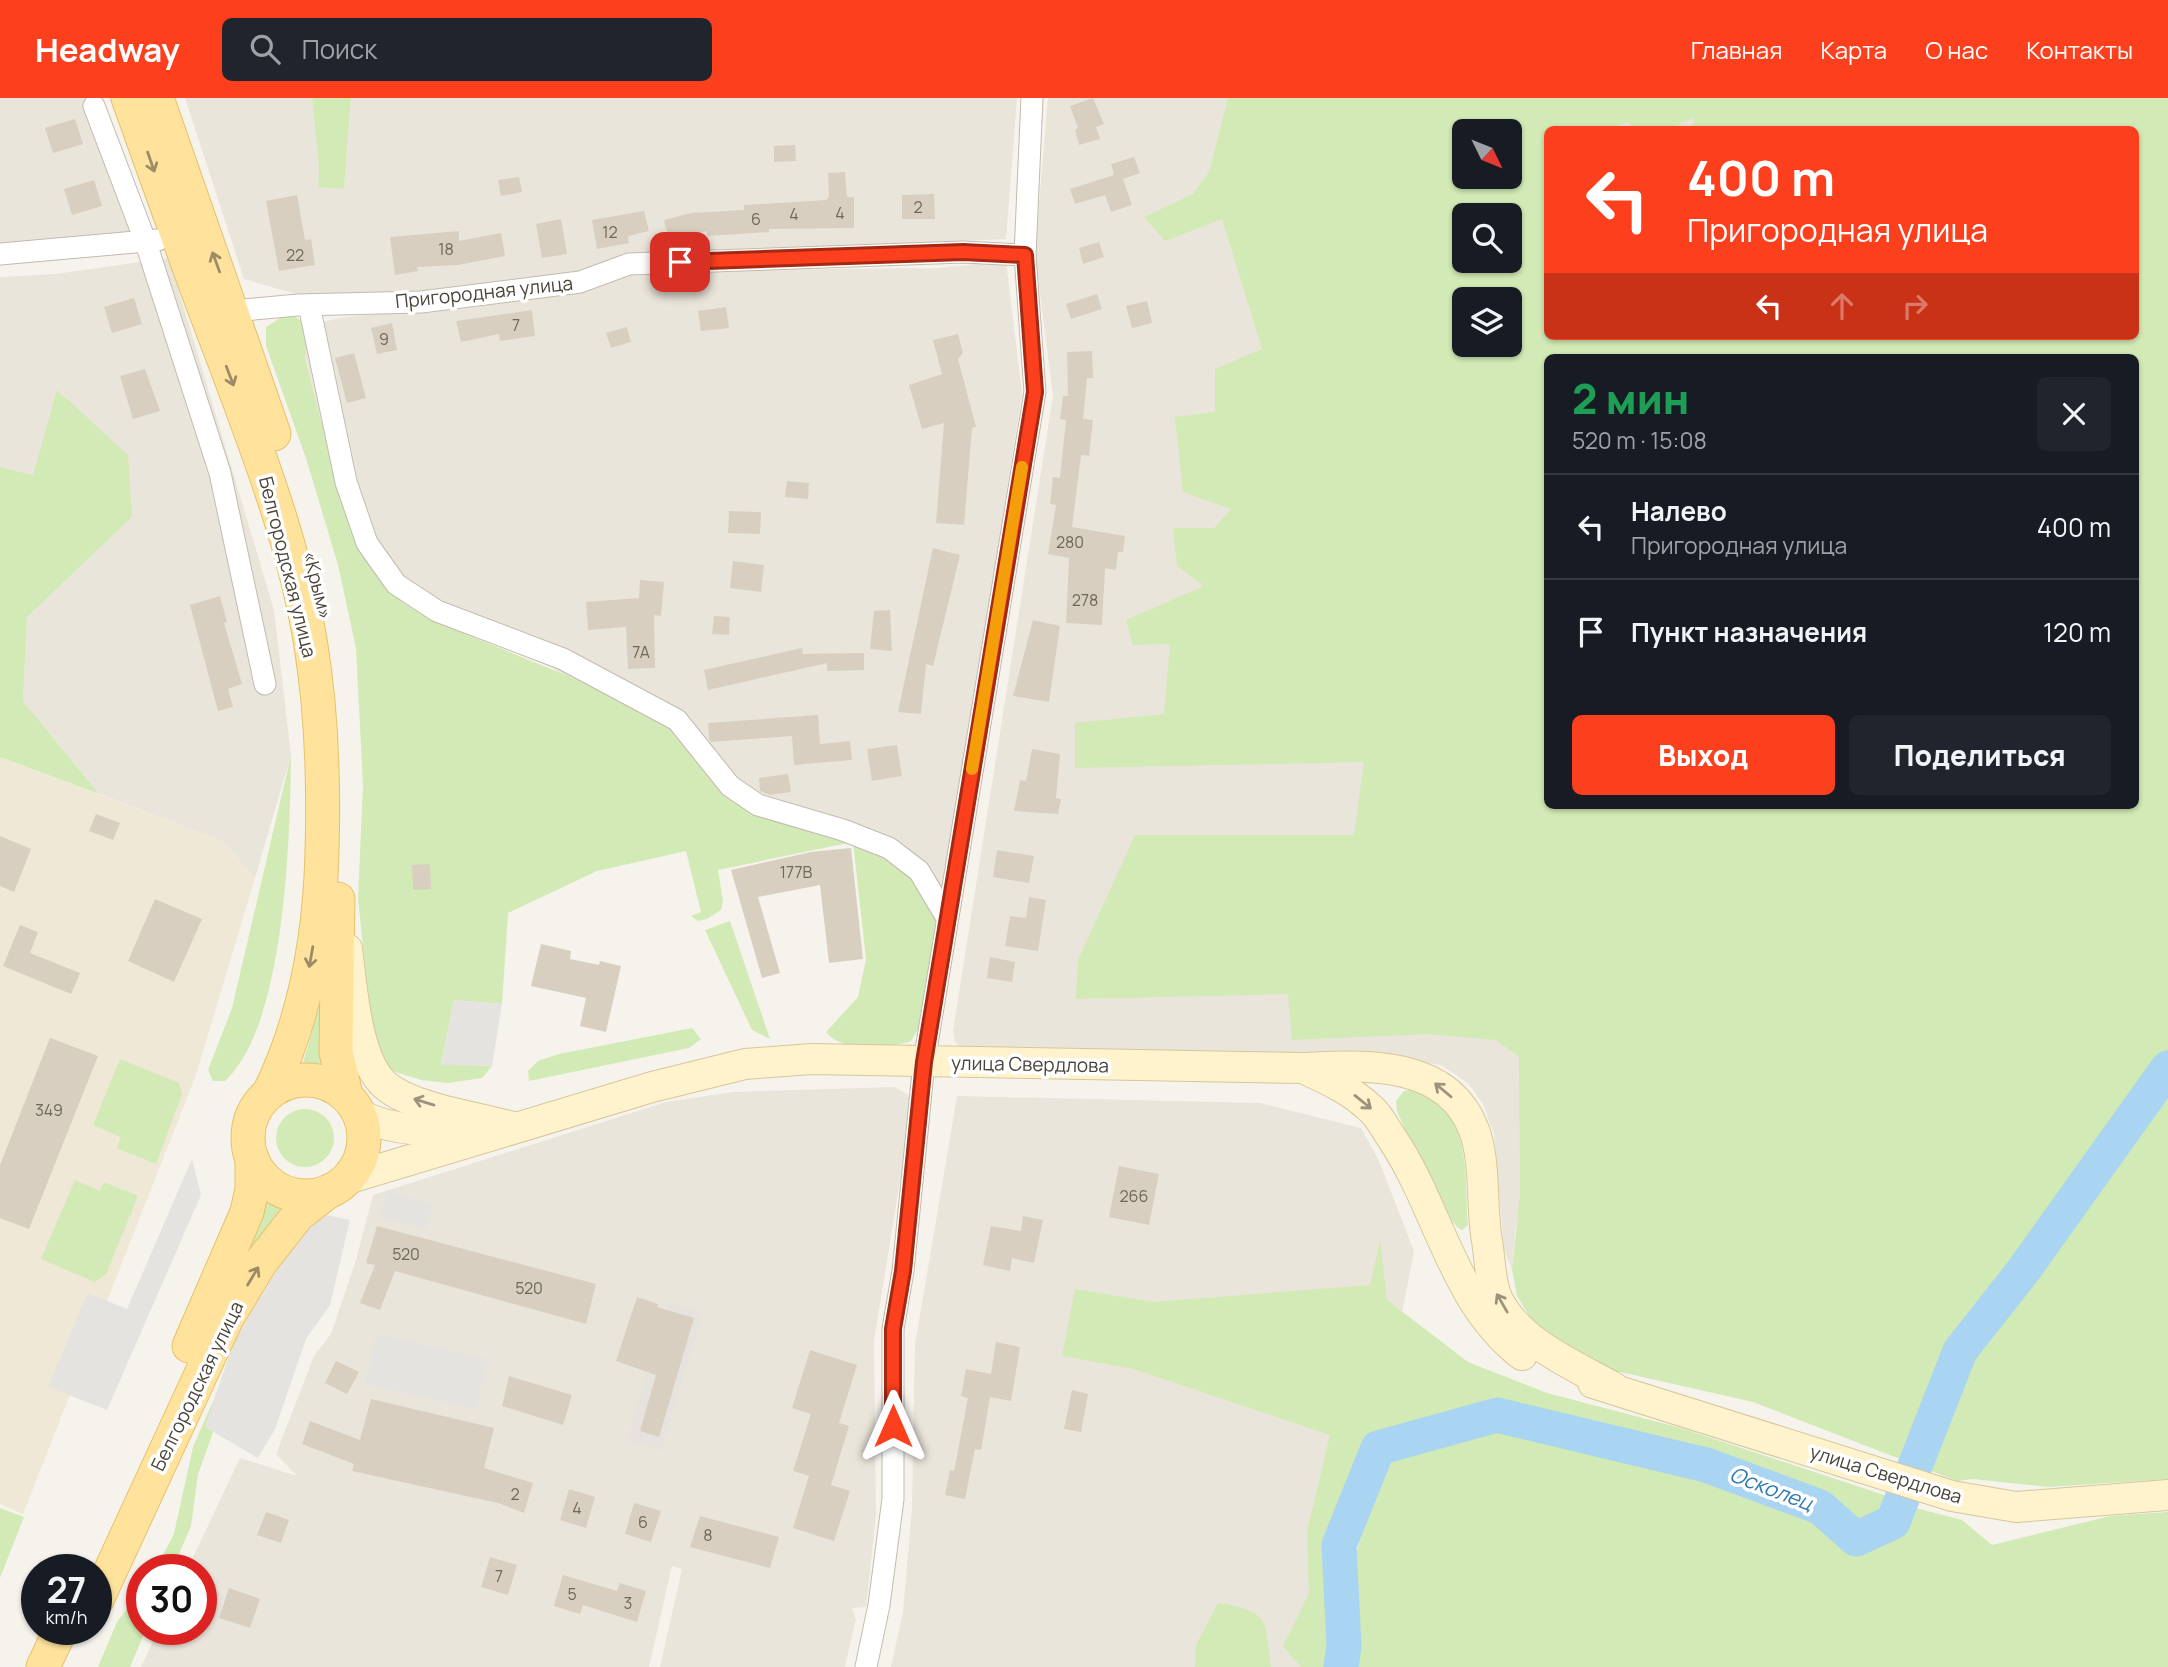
<!DOCTYPE html>
<html lang="ru">
<meta charset="utf-8">
<style>
body{margin:0;font-family:Manrope,sans-serif;background:#20242c;color:#f1f3f6;height:100vh;display:flex;flex-direction:column;font-size:26px;white-space:nowrap}
*{box-sizing:border-box;margin:0}
p{font-size:23px;color:#9ea1a6}
.icon{flex:none;width:38px;height:38px;fill:none;stroke:currentColor;stroke-width:2;stroke-linecap:round;stroke-linejoin:round}
.map{position:relative;flex:1;overflow:hidden}
.sheet{position:absolute;left:1544px;top:256px;width:595px;height:455px;display:flex;flex-direction:column;background:#171b24;border-radius:10px;box-shadow:0 2px 5px #0004}
.sheet>*{flex:none}
.guide{position:absolute;left:1544px;top:28px;width:595px;height:214px;border-radius:10px;box-shadow:0 2px 5px #0004;background:#fc3f1d;color:#fff;overflow:hidden}
.needle{width:46px;rotate:133deg}
.buttons{position:absolute;left:1452px;top:21px;display:grid;gap:14px}
.buttons a{display:grid;place-items:center;width:70px;height:70px;border-radius:10px;background:#171b24;box-shadow:0 2px 5px #0004;font-size:35px}
.speed{position:absolute;left:21px;top:1456px;display:flex;gap:14px;font-size:35px;font-weight:700;text-align:center}
.speed>*{display:grid;place-content:center;width:91px;height:91px;border-radius:50%;background:#171b24;box-shadow:0 2px 5px #0004;line-height:1}
.speed small{font-size:18px;font-weight:400}
.speed .limit{border:10px solid #d22;background:#fff;color:#111}
.pin{position:absolute;display:grid;place-items:center;width:60px;height:60px;color:#fff;margin:-30px;border-radius:14px;box-shadow:0 4px 10px #0006}
.me{position:absolute;width:77px;margin:-38px;rotate:0deg;stroke-linejoin:round;filter:drop-shadow(0 0 5px #0008)}
.turn{display:flex;align-items:center;gap:24px;height:147px;padding:0 28px;font-size:32px}
.turn .icon{width:91px;height:91px;stroke-width:2.5}
.turn b{display:block;font-size:49px;line-height:60px}
.lanes{display:flex;align-items:center;height:66px;padding:0 28px;background:#0003;justify-content:center;gap:35px;direction:ltr}
.lanes .off{opacity:.35}
.round{display:grid;place-items:center;flex:none;width:74px;height:74px;border-radius:10px;background:#20242c}
.overview{display:flex;align-items:center;justify-content:space-between;height:119px;padding:0 28px}
h1{font-size:42px;font-weight:800;line-height:52px;color:#1e9e55}
.primary-button{display:flex;gap:14px;margin-top:auto;padding:14px 28px}
.primary-button a{flex:1;height:80px;border-radius:10px;background:#fc3f1d;color:#fff;font-size:28px;font-weight:800;line-height:80px;text-align:center}
.primary-button a+a{background:#20242c;color:#f1f3f6}
ul{padding:0;list-style:none}
li{display:flex;align-items:center;gap:21px;height:105px;padding:0 28px;border-top:2px solid #363941}
li div{flex:1}
li b{display:block;font-size:26px}
li em{font-style:normal}
header{display:flex;align-items:center;gap:42px;box-sizing:border-box;height:98px;padding:0 35px;background:#fc3f1d;color:#fff}
header strong{font-size:33px}
nav{display:flex;gap:38px;margin-inline-start:auto;font-size:24px}
.search{width:490px;height:63px;background:#20242c;display:flex;align-items:center;gap:18px;box-sizing:border-box;padding:0 24px;border-radius:10px;color:#9ea1a6;font-size:26px}
.map>svg:first-child{display:block}
.residential{fill:#eae5da;fill-rule:evenodd}
.industrial{fill:#e6e2dd}
.education{fill:#efe8d6}
.green{fill:#d2eab5;fill-rule:evenodd}
.parking{fill:#e5e3e0}
.lines{fill:none;stroke-linecap:round;stroke-linejoin:round}
.river{stroke:#a9d4f2;stroke-width:35}
.building{fill:#d8cfc1}
.street-casing{stroke:#c2bbae;stroke-width:23}
.secondary-casing{stroke:#d6c79b;stroke-width:32}
.primary-casing{stroke:#e6c16a;stroke-width:35}
.street{stroke:#fff;stroke-width:21}
.secondary{stroke:#fff3cd;stroke-width:30}
.primary{stroke:#ffe39c;stroke-width:33}
.oneway{stroke:#9c8c66}
.oneway2{stroke:#9c937c}
.route-casing{stroke:#a42913;stroke-width:18}
.route{stroke:#fc3f1d;stroke-width:12}
.slow{stroke:#f59e0b;stroke-width:12}
.labels{text-anchor:middle;stroke-width:7;stroke-linejoin:round;paint-order:stroke}
.number-label{font-size:16px;fill:#6e675b}
.street-label{font-size:19px;fill:#4b4439;stroke:#fff}
.water-label{font-size:21px;font-style:italic;fill:#2e7ab2;stroke:#fff}
</style>
<header>
<strong>Headway</strong>
<div class="search"><svg class="icon" aria-label="search" viewBox="0 0 24 24"><circle cx="10" cy="10" r="6"/><path d="M15 15l6 6"/></svg>Поиск</div>
<nav><a>Главная</a><a>Карта</a><a>О нас</a><a>Контакты</a></nav>
</header>
<div class="map">
<svg width="2168" height="1569" viewBox="0 0 2168 1569">
<rect width="100%" height="100%" fill="#f6f3ec"/>
<!-- residential -->
<g class="residential">
<path d="M0,0H84L141,137L0,147Z"/>
<path d="M185,0H312L319,70L318,89L344,91L351,0H1017L1006,141L627,158L575,174L417,196H296L244,181Z"/>
<path d="M1048,0H1733L1729,31L1547,32V707H1741L1516,1126L1512,1172L1504,1151L1494,1036L1483,1006L1468,985L1441,967L1387,960L963,952L955,944L953,933L1053,298L1035,155ZM1465,33H1510V79H1465ZM1465,117H1510V163H1465ZM1465,201H1510V247H1465Z"/>
<path d="M169,160L274,512L291,657L255,780L222,743L99,696L23,603L27,519L132,419L33,377L0,369V179L55,176Z"/>
<path d="M1006,163L1022,295L939,828L887,760L801,727L546,566L441,526L405,506L380,483L362,456L337,384L305,259L309,227L340,220L571,194L630,173L938,170Z"/>
<path d="M895,989L908,997L912,1008L874,1243L876,1417L866,1509L852,1510L856,1521L845,1569H660L682,1471L672,1468L649,1569H141L159,1531H201V1472H187L240,1360L297,1378L276,1356L314,1258L331,1236L356,1162L373,1097L666,1004L733,994Z"/>
<path d="M957,998L1260,1005L1361,1030L1379,1063L1414,1153L1353,1468L1357,1569H891L903,1514L912,1410L915,1247Z"/>
</g>
<!-- industrial -->
<path class="industrial" d="M669,1204L702,1215L661,1353L627,1342Z"/>
<!-- education -->
<path class="education" d="M0,659L222,743L255,780L196,977L23,1416L0,1406Z"/>
<!-- green -->
<g class="green">
<path d="M312,0H351L344,91L318,89L319,70Z"/>
<path d="M1228,0H2168V1381L2048,1389L1973,1381L1957,1383L1753,1304L1616,1273L1564,1245L1532,1222L1517,1198L1512,1172L1520,1097L1519,959L1496,942L1428,936L1292,942L1288,896L1076,901L1078,862L1135,737H1354L1364,664L1075,670V625L1164,616L1170,546L1133,547L1126,522L1204,488L1177,468L1173,430H1214L1231,411L1183,394L1175,319L1215,314V271L1262,251L1222,121L1165,143L1144,119L1193,96L1209,74ZM1694,19L1692,31L2135,32V238H1547V32L1608,31L1628,24L1636,31H1670ZM1465,33H1510V79H1465ZM1465,117H1510V163H1465ZM1465,201H1510V247H1465ZM1547,259H2135V707H1547Z"/>
<path d="M288,215L309,227L305,260L337,384L362,456L380,483L405,506L441,526L617,598L672,633L730,701L764,718L844,738L887,760L916,784L939,828L921,927L911,943C889,950 840,954 826,934L858,899L866,861L853,744L718,772L723,803L721,812L707,821L698,823L691,818L701,814L686,753L597,773L508,815L502,906L454,902L441,966L492,968L482,980L448,985L421,982L392,973L381,960L372,933L358,801L363,687L356,550L338,467L306,360L266,248V229Z"/>
<path d="M57,292L128,357L132,419L27,519L23,603L99,696L0,659V369L33,377Z"/>
<path d="M291,657C290,738 286,927 225,983H213L208,972L232,910Z"/>
<path d="M730,823L770,941L752,932L705,832Z"/>
<path d="M324,893V967L303,965Z"/>
<path d="M692,930L701,941L689,950L529,983L528,973L538,963L559,956Z"/>
<path d="M120,961L179,985L182,996L156,1066L117,1050L121,1039L93,1027Z"/>
<path d="M1418,991C1473,1014 1464,1076 1468,1127L1462,1132C1439,1118 1409,1040 1397,1013L1396,1003L1404,993Z"/>
<circle cx="305" cy="1040" r="29"/>
<path d="M75,1082L100,1093L104,1084L138,1098L106,1176L95,1184L41,1161Z"/>
<path d="M266,1099L289,1109L243,1171Z"/>
<path d="M1380,1143L1387,1202L1468,1264L1547,1295L1681,1330L1887,1398L1888,1421L1854,1433L1824,1404L1769,1387L1709,1360L1497,1308L1371,1342L1355,1460L1383,1355L1497,1328L1705,1377L1814,1419L1854,1451L1903,1431L1912,1409L1962,1422L1992,1447L2110,1418L2168,1414V1569H1301L1283,1548L1309,1495L1307,1434L1330,1337L1134,1271L1062,1258L1075,1191L1153,1204L1370,1187Z"/>
<path d="M235,1253L238,1265L198,1376L191,1428L172,1472H155L174,1436L193,1349Z"/>
<path d="M0,1410L24,1419L0,1480Z"/>
<path d="M142,1491V1531H146L130,1569H98L117,1524Z"/>
<path d="M1218,1505C1270,1513 1265,1521 1271,1569H1195L1196,1547Z"/>
</g>
<!-- parking -->
<g class="parking">
<path d="M454,902L502,906L492,968L441,967Z"/>
<path d="M192,1061L201,1097L107,1312L48,1289L88,1195L127,1211Z"/>
<path d="M387,1093L433,1106L426,1131L380,1119Z"/>
<path d="M312,1114L350,1122L330,1207L306,1241L275,1331L258,1360L205,1329L234,1243Z"/>
<path d="M376,1236L488,1261L476,1311L365,1286Z"/>
</g>
<g class="lines">
<!-- river -->
<path class="river" d="M1341,1569L1344,1548L1339,1447L1378,1350L1497,1317L1706,1367L1820,1409L1856,1441L1893,1424L1960,1253L2023,1173L2168,970"/>
</g>
<!-- building -->
<g class="building">
<path d="M1093,0L1104,26L1096,29L1100,41L1079,47L1075,32L1078,30L1070,8Z"/>
<path d="M75,21L83,46L53,55L45,30Z"/>
<path d="M795,47L796,63L774,64V48Z"/>
<path d="M1134,59L1140,75L1123,81L1132,107L1111,114L1105,97L1075,106L1070,91L1114,77L1111,66Z"/>
<path d="M845,74L847,99H854V130L769,131V134L707,138V133L669,142L664,122L691,115L744,112V107L826,102L829,99L828,75Z"/>
<path d="M519,79L522,94L501,98L498,82Z"/>
<path d="M94,82L102,108L72,117L64,91Z"/>
<path d="M934,96L935,121H902V97Z"/>
<path d="M297,97L305,142L311,141L315,167L279,173L266,103Z"/>
<path d="M644,113L649,133L628,138L629,145L597,151L592,122Z"/>
<path d="M561,121L567,156L542,160L536,126Z"/>
<path d="M459,133V143L501,135L505,158L458,167L417,169L418,173L395,177L390,139Z"/>
<path d="M1099,144L1104,159L1083,166L1079,150Z"/>
<path d="M1097,196L1102,211L1071,221L1066,206Z"/>
<path d="M134,200L142,226L112,235L104,209Z"/>
<path d="M1147,203L1152,225L1132,230L1126,208Z"/>
<path d="M726,209L729,230L701,233L698,213Z"/>
<path d="M532,212L535,238L500,243L499,236L461,244L456,223Z"/>
<path d="M392,225L397,252L377,256L371,230Z"/>
<path d="M627,229L631,244L611,250L606,235Z"/>
<path d="M958,236L963,255L958,261L976,329L972,330L964,427L936,425L944,325L922,331L909,287L942,276L933,242Z"/>
<path d="M1092,253L1093,280H1087L1083,321L1093,322L1089,358L1081,357L1072,429L1125,438L1123,454H1118L1116,472L1105,470L1102,527L1066,525L1069,460L1048,456L1056,407L1050,406L1053,379L1060,380L1066,322L1060,321L1063,298H1068L1067,254Z"/>
<path d="M354,255L366,300L347,305L335,260Z"/>
<path d="M145,271L160,313L133,321L120,278Z"/>
<path d="M787,383L809,385L808,401L785,399Z"/>
<path d="M729,413L761,414L760,436L728,435Z"/>
<path d="M933,450L960,457L933,568L926,566L921,616L898,614Z"/>
<path d="M733,463L764,467L761,494L730,490Z"/>
<path d="M640,482L664,484L661,518L654,517L655,570L628,571L626,529L588,532L586,504L639,500Z"/>
<path d="M220,498L227,524L224,525L242,586L228,591L233,609L218,613L190,507Z"/>
<path d="M890,512L892,553L870,551L874,513Z"/>
<path d="M714,518L730,519L729,537L712,536Z"/>
<path d="M1033,522L1060,528L1049,604L1013,598Z"/>
<path d="M802,550L803,556L864,555V572L827,573V565L708,592L704,572Z"/>
<path d="M818,617L820,646L850,643L852,662L794,667L792,638L711,644L709,641L708,625Z"/>
<path d="M897,647L902,678L872,683L867,651Z"/>
<path d="M1032,651L1060,656L1056,700L1061,701L1058,716L1014,713L1020,682L1026,683Z"/>
<path d="M788,676L791,694L770,697L760,693L759,680Z"/>
<path d="M96,716L120,725L113,742L89,733Z"/>
<path d="M0,738L31,751L14,794L0,788Z"/>
<path d="M851,750L863,861L829,865L820,787L758,799L780,875L762,880L731,772L811,754Z"/>
<path d="M997,752L1034,758L1029,785L993,779Z"/>
<path d="M430,766L431,791L413,792L412,767Z"/>
<path d="M1029,799L1046,802L1038,853L1005,848L1010,818L1026,820Z"/>
<path d="M155,801L202,821L174,884L128,863Z"/>
<path d="M20,827L38,834L30,855L80,875L71,896L3,868Z"/>
<path d="M541,846L571,853L570,861L599,867L600,863L621,868L606,934L580,928L586,900L531,888Z"/>
<path d="M990,859L1015,864L1012,884L987,880Z"/>
<path d="M50,940L98,958L29,1131L0,1120V1067Z"/>
<path d="M1119,1068L1159,1076L1149,1127L1109,1119Z"/>
<path d="M1023,1118L1043,1122L1034,1165L1012,1160L1010,1173L983,1167L991,1128L1021,1133Z"/>
<path d="M377,1128L596,1186L586,1226L395,1173L380,1212L360,1205L375,1167L366,1165Z"/>
<path d="M637,1199L658,1206L657,1209L694,1220L659,1339L640,1333L656,1277L616,1263Z"/>
<path d="M996,1244L1020,1249L1011,1303L990,1299L981,1352L975,1351L965,1401L945,1397L950,1372L954,1373L968,1300L961,1298L966,1271L991,1276Z"/>
<path d="M810,1252L857,1267L839,1325L849,1328L831,1387L850,1393L834,1443L793,1430L809,1378L793,1373L811,1316L792,1310Z"/>
<path d="M336,1263L359,1274L347,1296L325,1285Z"/>
<path d="M509,1278L572,1297L563,1327L502,1308Z"/>
<path d="M1072,1292L1088,1296L1081,1334L1064,1331Z"/>
<path d="M371,1301L494,1330L484,1370L533,1385L524,1415L498,1405L352,1373L354,1366L302,1346L310,1323L360,1342Z"/>
<path d="M569,1391L595,1399L586,1430L560,1422Z"/>
<path d="M634,1405L661,1413L651,1444L625,1436Z"/>
<path d="M266,1414L289,1422L281,1445L257,1437Z"/>
<path d="M700,1418L779,1439L770,1470L690,1449Z"/>
<path d="M490,1459L517,1467L508,1497L481,1489Z"/>
<path d="M563,1477L617,1493L620,1485L646,1493L637,1524L583,1507L580,1516L554,1508Z"/>
<path d="M229,1490L260,1501L250,1530L219,1520Z"/>
</g>
<g class="lines">
<!-- street casing -->
<g class="street-casing">
<g id="street">
<path d="M94,8L146,145L220,375L265,586"/>
<path d="M0,156L158,142"/>
<path d="M309,207L346,384L367,445L396,486L437,513L563,561L677,622L730,688L758,707L843,732L889,750L919,773L947,820"/>
<path d="M233,213L298,207L421,204L580,184L629,166L963,154L1025,157"/>
<path d="M866,1569L879,1507L893,1401V1231L903,1173L924,964L1035,294L1025,157L1032,0"/>
</g>
</g>
<!-- secondary casing -->
<g class="secondary-casing">
<g id="secondary">
<path d="M347,851C352,888 356,963 386,988C414,1011 478,1019 513,1029"/>
<path d="M1307,972C1331,983 1352,993 1371,1011C1380,1019 1386,1032 1393,1042C1439,1111 1453,1204 1522,1257"/>
<path d="M360,1017C396,1035 435,1033 475,1031"/>
<path d="M347,1081L652,989L745,966L811,961L1304,970C1365,967 1448,962 1474,1032C1486,1063 1481,1109 1487,1143C1490,1160 1490,1184 1497,1200C1518,1244 1573,1267 1613,1289"/>
<path d="M1593,1285L1952,1398L2016,1409L2168,1397"/>
</g>
</g>
<!-- primary casing -->
<g class="primary-casing">
<g id="primary">
<path d="M128,0C158,83 187,166 219,249C255,345 295,446 311,548C322,616 324,685 322,754C320,837 306,920 269,995"/>
<path d="M157,0L274,336"/>
<path d="M338,801L336,954L346,997"/>
<circle cx="306" cy="1040" r="58"/>
<path d="M189,1248L247,1114L252,1091V1060"/>
<path d="M96,1504L226,1222L261,1164L298,1117L329,1093"/>
<path d="M43,1569L61,1531"/>
</g>
</g>
<!-- street -->
<use href="#street" class="street"/>
<!-- secondary -->
<use href="#secondary" class="secondary"/>
<!-- primary -->
<use href="#primary" class="primary"/>
</g>
<!-- one-way arrows -->
<defs><path id="oneway-shaft" d="M-6 0H5M1.5-3L5.5 0L1.5 3" fill="none" stroke-width="1.6" stroke-linecap="round" stroke-linejoin="round" transform="scale(1.75)"/></defs>
<g class="oneway">
<use href="#oneway-shaft" transform="translate(151 64) rotate(71)"/>
<use href="#oneway-shaft" transform="translate(216 164) rotate(-110)"/>
<use href="#oneway-shaft" transform="translate(230 278) rotate(69)"/>
<use href="#oneway-shaft" transform="translate(311 859) rotate(100)"/>
<use href="#oneway-shaft" transform="translate(253 1178) rotate(-59)"/>
</g>
<g class="oneway2">
<use href="#oneway-shaft" transform="translate(1443 992) rotate(-140)"/>
<use href="#oneway-shaft" transform="translate(424 1004) rotate(-163)"/>
<use href="#oneway-shaft" transform="translate(1363 1004) rotate(39)"/>
<use href="#oneway-shaft" transform="translate(1502 1205) rotate(-120)"/>
</g>
<g class="lines">
<!-- route casing -->
<g class="route-casing">
<path id="route" d="M680,164L963,154L1025,157L1035,294L924,964L903,1173L893,1231V1328"/>
</g>
<!-- route -->
<use href="#route" class="route"/>
<!-- slow -->
<path class="slow" d="M972,671L1022,369"/>
</g>
<g class="labels">
<!-- number labels -->
<g class="number-label">
<text x="918" y="115">2</text>
<text x="840" y="121">4</text>
<text x="794" y="122">4</text>
<text x="756" y="127">6</text>
<text x="610" y="140">12</text>
<text x="446" y="157">18</text>
<text x="295" y="163">22</text>
<text x="516" y="233">7</text>
<text x="384" y="247">9</text>
<text x="1070" y="450">280</text>
<text x="1085" y="508">278</text>
<text x="641" y="560">7А</text>
<text x="796" y="780">177В</text>
<text x="49" y="1018">349</text>
<text x="1134" y="1104">266</text>
<text x="406" y="1162">520</text>
<text x="529" y="1196">520</text>
<text x="515" y="1402">2</text>
<text x="577" y="1416">4</text>
<text x="643" y="1430">6</text>
<text x="708" y="1443">8</text>
<text x="499" y="1484">7</text>
<text x="572" y="1502">5</text>
<text x="628" y="1511">3</text>
</g>
<!-- street labels -->
<g class="street-label">
<text transform="translate(484 194) rotate(-6)" y="7">Пригородная улица</text>
<text transform="translate(288 469) rotate(76)" y="7">Белгородская улица</text>
<text transform="translate(318 487) rotate(76)" y="7">«Крым»</text>
<text transform="translate(1030 966) rotate(1)" y="7">улица Свердлова</text>
<text transform="translate(197 1288) rotate(-64)" y="7">Белгородская улица</text>
<text transform="translate(1886 1376) rotate(17)" y="7">улица Свердлова</text>
</g>
<!-- water labels -->
<g class="water-label">
<text transform="translate(1771 1391) rotate(21)" y="7">Осколец</text>
</g>
</g>
</svg>
<div class="buttons">
<a><svg class="needle" viewBox="-14 -14 28 28"><path d="M0-13l5 13h-10z" fill="#e53935"/><path d="M0 13l5-13h-10z" fill="#9ea1a6"/></svg></a>
<a><svg class="icon" aria-label="search" viewBox="0 0 24 24"><circle cx="10" cy="10" r="6"/><path d="M15 15l6 6"/></svg></a>
<a><svg class="icon" aria-label="layers" viewBox="0 0 24 24"><path d="M12 4l9 5-9 5-9-5zM3 14l9 5 9-5"/></svg></a>
</div>
<div class="speed"><div>27<small>km/h</small></div><div class="limit">30</div></div>
<div class="pin" style="left:680px;top:164px;background:#d93025"><svg class="icon" aria-label="arrive" viewBox="0 0 24 24"><path d="M6 21V4h12l-3 4 3 4H6"/></svg></div>
<svg class="me" style="left:893px;top:1328px" viewBox="-20 -20 40 40"><path d="M0-17L14 15 0 8-14 15z" fill="#fc3f1d" stroke="#fff" stroke-width="4"/></svg>
<div class="guide">
<div class="turn"><svg class="icon" aria-label="left" viewBox="0 0 24 24"><path d="M17 20v-9H6M10 6l-5 5 5 5"/></svg><div><b>400 m</b>Пригородная улица</div></div>
<div class="lanes"><svg class="icon" aria-label="left" viewBox="0 0 24 24"><path d="M17 20v-9H6M10 6l-5 5 5 5"/></svg><svg class="icon off" aria-label="ahead" viewBox="0 0 24 24"><path d="M12 20V5M6 11l6-6 6 6"/></svg><svg class="icon off" aria-label="right" viewBox="0 0 24 24"><path d="M7 20v-9h11M14 6l5 5-5 5"/></svg></div>
</div>
<section class="sheet">
<div class="overview"><div><h1>2 мин</h1><p>520 m · 15:08</p></div><a class="round"><svg class="icon" aria-label="close" viewBox="0 0 24 24"><path d="M6 6l12 12M18 6L6 18"/></svg></a></div>
<ul>
<li><svg class="icon" aria-label="left" viewBox="0 0 24 24"><path d="M17 20v-9H6M10 6l-5 5 5 5"/></svg><div><b>Налево</b><p>Пригородная улица</p></div><em>400 m</em></li>
<li><svg class="icon" aria-label="arrive" viewBox="0 0 24 24"><path d="M6 21V4h12l-3 4 3 4H6"/></svg><div><b>Пункт назначения</b></div><em>120 m</em></li>
</ul>
<div class="primary-button"><a>Выход</a><a>Поделиться</a></div>
</section>
</div>
